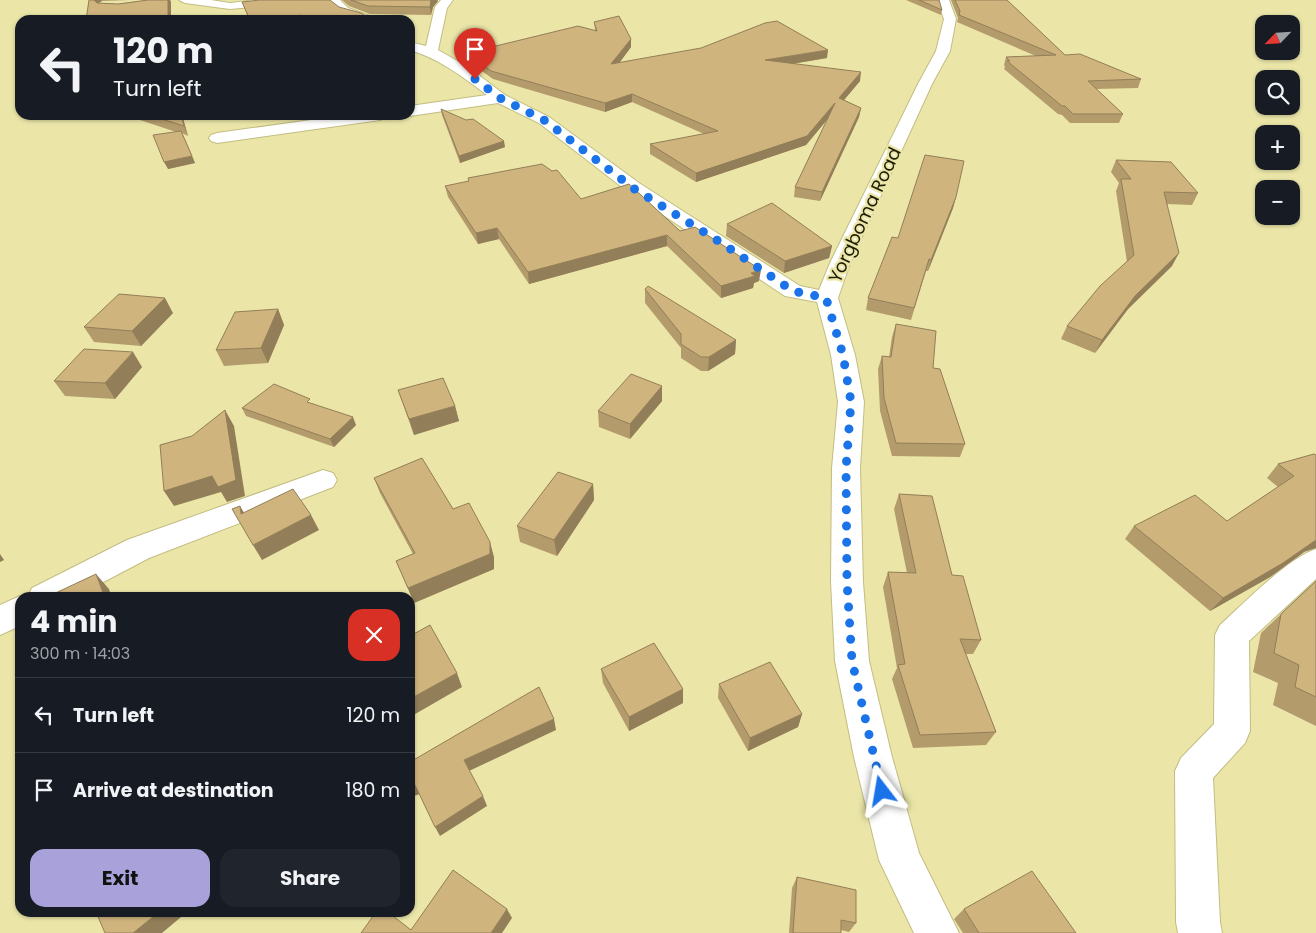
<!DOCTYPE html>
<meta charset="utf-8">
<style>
body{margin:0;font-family:Poppins,sans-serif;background:#20242c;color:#f1f3f6;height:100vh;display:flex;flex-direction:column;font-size:19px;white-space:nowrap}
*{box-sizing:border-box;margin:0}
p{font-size:16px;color:#9ea1a6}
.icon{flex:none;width:28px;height:28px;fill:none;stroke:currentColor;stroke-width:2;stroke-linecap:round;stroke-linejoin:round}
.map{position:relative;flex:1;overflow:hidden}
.drawer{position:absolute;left:15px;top:592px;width:400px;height:325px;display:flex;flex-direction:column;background:#171b24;border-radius:15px;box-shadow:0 1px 4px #0004}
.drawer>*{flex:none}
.guide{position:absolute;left:15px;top:15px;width:400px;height:105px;border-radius:15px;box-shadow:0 1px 4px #0004;background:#171b24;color:#f1f3f6;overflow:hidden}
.needle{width:32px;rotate:245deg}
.tools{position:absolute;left:1255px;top:15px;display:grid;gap:10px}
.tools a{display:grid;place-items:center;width:45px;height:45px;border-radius:10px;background:#171b24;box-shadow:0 1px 4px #0004;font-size:25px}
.pin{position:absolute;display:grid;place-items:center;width:42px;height:42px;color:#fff;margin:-51px -21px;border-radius:50% 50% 50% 0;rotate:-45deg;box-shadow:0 0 5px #0007}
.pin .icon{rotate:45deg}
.me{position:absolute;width:55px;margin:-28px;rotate:346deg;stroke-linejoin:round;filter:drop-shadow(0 0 4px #0008)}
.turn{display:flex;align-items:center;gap:18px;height:105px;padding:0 15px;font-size:22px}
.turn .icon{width:65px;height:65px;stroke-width:2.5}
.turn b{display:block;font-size:35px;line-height:42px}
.round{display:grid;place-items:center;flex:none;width:52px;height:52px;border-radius:15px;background:#20242c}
.headline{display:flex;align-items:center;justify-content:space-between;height:85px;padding:0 15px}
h1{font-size:30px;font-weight:700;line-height:38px}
.action{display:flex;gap:10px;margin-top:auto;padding:10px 15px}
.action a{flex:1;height:58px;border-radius:15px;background:#a9a2da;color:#111;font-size:20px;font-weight:700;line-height:58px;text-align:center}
.action a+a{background:#20242c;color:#f1f3f6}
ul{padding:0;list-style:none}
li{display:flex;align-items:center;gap:15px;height:75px;padding:0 15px;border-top:1px solid #363941}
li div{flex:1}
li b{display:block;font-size:19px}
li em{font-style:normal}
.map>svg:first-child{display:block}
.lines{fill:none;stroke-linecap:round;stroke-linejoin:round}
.minor-casing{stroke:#c2bd81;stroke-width:2}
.minor{fill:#fff;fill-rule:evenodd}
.wall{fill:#b39b6c}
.shaded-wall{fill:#927e58}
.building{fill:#d0b47d;stroke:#927e58}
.route{stroke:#1a73e8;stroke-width:9;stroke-dasharray:0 16.2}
.labels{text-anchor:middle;stroke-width:4.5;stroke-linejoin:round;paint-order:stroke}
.street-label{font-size:18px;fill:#1e1c04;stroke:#ebe6a8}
</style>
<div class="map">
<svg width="1316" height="933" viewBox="0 0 1316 933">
<rect width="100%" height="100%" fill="#ebe6a8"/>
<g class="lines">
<!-- minor casing -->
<g class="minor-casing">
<g id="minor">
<path d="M179,0H211L230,3L257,0H300L294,3L230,9L185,3Z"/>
<path d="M327,0H340L348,8L372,17L374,20C355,20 340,16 327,0Z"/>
<path d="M441,0H453L447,8L438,50L468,67L505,95L549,117L639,183L800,286L819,290L830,263L918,84L936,51L944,19L937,0H949L956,19L950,51L932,84L850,263L838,298L855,355L864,402L860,468L863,582L869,661L892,757L919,853L959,933H914L879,860L854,757L835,661L831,582L832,468L838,402L831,355L817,302L785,296L627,191L539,123L498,103L410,116L408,115H410V106L487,95C463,77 440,59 410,50V42L426,46L435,7Z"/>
<path d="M347,115H388L385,118L380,120L217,143L211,141L209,138L211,135L217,133Z"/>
<path d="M323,470L333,473L337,480L333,487L149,558L73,598H27L32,588L127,540Z"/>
<path d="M1316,549V579L1249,641L1250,731L1245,743L1213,778L1220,922L1222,933H1178L1176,922L1175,771L1181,758L1214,724L1215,635L1220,625C1244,603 1288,558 1316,549Z"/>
<path d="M20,596L24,598H20V626L0,635V605Z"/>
</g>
</g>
<!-- minor -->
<use href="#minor" class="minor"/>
</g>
<!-- wall -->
<g class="wall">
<path d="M89,0H130L102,1L99,3L118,4L148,0H170L171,2V20H86Z"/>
<path d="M342,0H437L438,1L433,7L431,15L370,14L349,6Z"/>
<path d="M906,0H939L942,10L941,15Z"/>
<path d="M951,0H1007L1065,55L1141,79L1138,88L1096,89L1123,114L1119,123H1070L1062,115L1058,114L1004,69L1005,67L1004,65L1006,57L1036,56L957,22L958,18Z"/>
<path d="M242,2L339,7L372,20H249Z"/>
<path d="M594,22L631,39V47L619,63L827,58L793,64L860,81L844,100L861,108L859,117L820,201L794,197L795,187L828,119L806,145L696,182L650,154V144L704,134L632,102L605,112L493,79L468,61L467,53L595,30Z"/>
<path d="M441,109L505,147L460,163L442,115Z"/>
<path d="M125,115H182L188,136L182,133L195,163L168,169L176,132Z"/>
<path d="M1116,160L1198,193L1192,205L1167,204L1172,266L1128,309L1095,353L1061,339L1067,326L1127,262L1116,191L1119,183L1111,172Z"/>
<path d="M445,186L581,199L680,231L759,281L754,283L753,288L721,298L667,246L529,284L499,239L478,244L448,197Z"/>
<path d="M956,197L953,208L928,271H926L911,320L866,310L868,298L898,238Z"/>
<path d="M727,224L832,246L829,258L784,273L726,236Z"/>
<path d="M645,289L736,340L735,354L708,371H701L681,358V348L645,303Z"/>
<path d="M278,309L284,325L268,363L224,366L216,350Z"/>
<path d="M173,313L141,346L94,342L84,327Z"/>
<path d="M896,324L933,368L965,444L960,457L892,456L880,411L878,369L882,356L889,357L892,337Z"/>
<path d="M142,367L115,399L65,396L54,381Z"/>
<path d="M662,386V401L630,439L599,427L598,411Z"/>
<path d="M398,390L455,406L459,421L414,435Z"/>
<path d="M312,403L356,425L334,447L246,416L242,408Z"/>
<path d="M1314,454L1304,552L1270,577L1210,611L1125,539L1134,526L1227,521L1278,487L1267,478L1278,464Z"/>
<path d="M374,478L453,509L494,557V569L414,603L396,561L413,554L380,493Z"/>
<path d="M593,484L594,500L557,556L520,542L517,526Z"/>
<path d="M899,494L952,575L981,640L973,654H966L996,732L986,745L913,748L892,679L897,668L883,587L888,572L907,573L894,509Z"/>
<path d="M1316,581V726L1273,705L1278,683L1253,672L1261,633Z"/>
<path d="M601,669L683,703L629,731L603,683Z"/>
<path d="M719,684L802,714L798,727L748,751L718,698Z"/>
<path d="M797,877L856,923L849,932L841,930V933H789L792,888Z"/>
<path d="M964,909L1076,933H963L954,919Z"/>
</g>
<!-- shaded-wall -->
<g class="shaded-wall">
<path d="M92,0H101L102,1L94,5Z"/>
<path d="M168,0H170L171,2V20H168Z"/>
<path d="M431,0H437L438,1L433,7L431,15L430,7Z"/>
<path d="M631,39V47L612,73L611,64Z"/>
<path d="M828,50L827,58L765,68V60Z"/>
<path d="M861,72L860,81L838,107L839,98Z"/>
<path d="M632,94V102L605,112V103Z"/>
<path d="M835,103L834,111L806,145L696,182V173Z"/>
<path d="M861,108L859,117L820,201L822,192Z"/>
<path d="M181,115H182L188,136L184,126Z"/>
<path d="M504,141L505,147L460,163L459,156Z"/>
<path d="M192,156L195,163L168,169L164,162Z"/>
<path d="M956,197L953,208L928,271L931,260Z"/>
<path d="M497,228L499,239L478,244L476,233Z"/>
<path d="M667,235V246L529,284L528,272Z"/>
<path d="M832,246L829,258L784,273L785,261Z"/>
<path d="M1179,253L1172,266L1128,309L1095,353L1102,340L1135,296Z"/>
<path d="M761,270L759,281L754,283L753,288L721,298V286L751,273Z"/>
<path d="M165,298L173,313L141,346L132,331Z"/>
<path d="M278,309L284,325L268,363L261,348Z"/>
<path d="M736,340L735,354L708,371L709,357Z"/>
<path d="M133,352L142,367L115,399L105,383Z"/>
<path d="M662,386V401L630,439V424Z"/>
<path d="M455,406L459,421L414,435L409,419Z"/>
<path d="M225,410L234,426L245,496L227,502L221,492L174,506L164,491Z"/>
<path d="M353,417L356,425L334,447L330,439Z"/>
<path d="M593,484L594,500L557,556L554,540Z"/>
<path d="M240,506L249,521L241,514Z"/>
<path d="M311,515L319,530L262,560L253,545Z"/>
<path d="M1316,540V548L1304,552L1270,577L1210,611L1223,598Z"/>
<path d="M490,542L494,557V569L414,603L408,588Z"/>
<path d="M0,554L4,560L0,562Z"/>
<path d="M96,574L109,589L112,598H105Z"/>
<path d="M457,673L462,687L410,717V699Z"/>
<path d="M683,689V703L629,731V717Z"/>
<path d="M802,714L798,727L748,751L750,738Z"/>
<path d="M554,719L556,730L469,771L464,760Z"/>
<path d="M414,783L420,794L414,796L410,789V785Z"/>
<path d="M483,796L487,806L440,836L435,827Z"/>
<path d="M507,909L512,918L502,933H491Z"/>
<path d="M159,912H187L162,933H133Z"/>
</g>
<!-- building -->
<g class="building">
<path d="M89,0H94L97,3L118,4L148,0H168V20H86Z"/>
<path d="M260,0H330L339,7L361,13L372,20H316L300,15L298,20H250L242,2Z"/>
<path d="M351,0H431L430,7L368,6Z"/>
<path d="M919,0H939L942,10Z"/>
<path d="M955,0H1007L1065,55L1080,54L1141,79L1088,81L1123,114H1073L1065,106H1062L1007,61H1010L1006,57L1056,55L959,15L960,11Z"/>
<path d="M619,16L631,39L611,64L701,48L765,23L777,21L828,50L765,60L861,72L839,98L861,108L822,192L795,187L835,103L807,136L696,173L650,144L718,131L632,94L605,103L491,71L467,53L578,26L597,31L594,22Z"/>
<path d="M441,109L466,120L473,119L504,141L459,156Z"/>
<path d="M149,115H181L184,126Z"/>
<path d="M181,131L192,156L164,162L153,135Z"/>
<path d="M925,155L964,161L956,197L931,260L929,259L914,308L868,298L892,237L898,238Z"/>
<path d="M1116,160L1171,162L1198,193L1164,192L1179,253L1135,296L1102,340L1067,326L1100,286L1134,255L1121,179H1131Z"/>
<path d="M542,164L552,171L557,170L581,199L629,184L680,231L695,227L761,270L751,273L755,276L721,286L667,235L528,272L497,228L476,233L445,186L469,181L468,178Z"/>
<path d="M772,203L832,246L785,261L727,224Z"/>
<path d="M648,286L736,340L709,357H701L681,344V334L645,289Z"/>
<path d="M119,294L165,298L132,331L84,327Z"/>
<path d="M278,309L261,348L216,350L235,312Z"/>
<path d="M896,324L936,331L933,368L940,369L965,444L896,443L884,398L882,356L891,357Z"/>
<path d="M84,349L133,352L105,383L54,381Z"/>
<path d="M631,374L662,386L630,424L598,411Z"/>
<path d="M443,378L455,406L409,419L398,390Z"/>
<path d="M274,384L310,399L307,402L353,417L330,439L242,408Z"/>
<path d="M225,410L236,480L218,487L212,476L164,491L160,445L192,436Z"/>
<path d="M1314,454L1316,455V540L1283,563L1223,598L1134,526L1195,495L1227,521L1294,476L1278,464Z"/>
<path d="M422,458L453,509L469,503L490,542V554L408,588L396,561L415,553L374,478Z"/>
<path d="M558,472L593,484L554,540L517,526Z"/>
<path d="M293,489L311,515L253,545L232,509L240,506L241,514Z"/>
<path d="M899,494L932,496L952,575L963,576L981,640L960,639L996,732L920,735L898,665L905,664L888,572L916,573Z"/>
<path d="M96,574L105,598H45Z"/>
<path d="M1316,581V697L1295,687L1299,665L1274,653L1281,614Z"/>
<path d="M430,625L457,673L410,699V636Z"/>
<path d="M654,643L683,689L629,717L601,669Z"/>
<path d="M770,662L802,714L750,738L719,684Z"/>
<path d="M539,687L554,719L464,760L483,796L435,827L414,783L410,785V762Z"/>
<path d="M453,870L507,909L491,933H361L376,912H388L411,930Z"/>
<path d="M1032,871L1076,933H979L964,909Z"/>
<path d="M797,877L856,890V923L841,920V933H793Z"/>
<path d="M96,912H159L133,933H105Z"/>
</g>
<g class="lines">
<!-- route -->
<path class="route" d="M475,79L500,98L544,120L633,188L720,242L793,291L826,298L843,355L851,402L846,468L847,582L852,661L882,791"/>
</g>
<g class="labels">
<!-- street labels -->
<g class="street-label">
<text transform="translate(865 215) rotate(-65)" y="6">Yorgboma Road</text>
</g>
</g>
</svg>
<div class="tools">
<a><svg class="needle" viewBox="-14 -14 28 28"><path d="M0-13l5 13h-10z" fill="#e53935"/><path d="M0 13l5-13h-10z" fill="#9ea1a6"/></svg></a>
<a><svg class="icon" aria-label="search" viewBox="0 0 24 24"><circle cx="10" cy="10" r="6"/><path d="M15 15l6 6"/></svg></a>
<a>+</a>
<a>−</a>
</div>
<div class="pin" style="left:475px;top:79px;background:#d93025"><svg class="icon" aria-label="arrive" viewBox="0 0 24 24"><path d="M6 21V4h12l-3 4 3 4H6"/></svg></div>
<svg class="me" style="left:882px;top:791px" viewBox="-20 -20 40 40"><path d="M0-17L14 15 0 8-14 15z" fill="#1a73e8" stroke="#fff" stroke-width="4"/></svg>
<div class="guide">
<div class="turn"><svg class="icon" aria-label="left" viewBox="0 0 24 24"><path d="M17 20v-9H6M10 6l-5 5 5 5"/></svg><div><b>120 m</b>Turn left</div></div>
</div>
<section class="drawer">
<div class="headline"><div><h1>4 min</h1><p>300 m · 14:03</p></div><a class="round" style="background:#d93025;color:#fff"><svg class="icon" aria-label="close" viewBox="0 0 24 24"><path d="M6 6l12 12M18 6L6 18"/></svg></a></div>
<ul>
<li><svg class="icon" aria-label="left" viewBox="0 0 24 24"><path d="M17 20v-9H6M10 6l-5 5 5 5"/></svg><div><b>Turn left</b></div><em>120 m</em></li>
<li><svg class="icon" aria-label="arrive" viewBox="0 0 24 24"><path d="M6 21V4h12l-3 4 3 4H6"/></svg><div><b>Arrive at destination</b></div><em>180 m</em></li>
</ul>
<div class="action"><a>Exit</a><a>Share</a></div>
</section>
</div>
